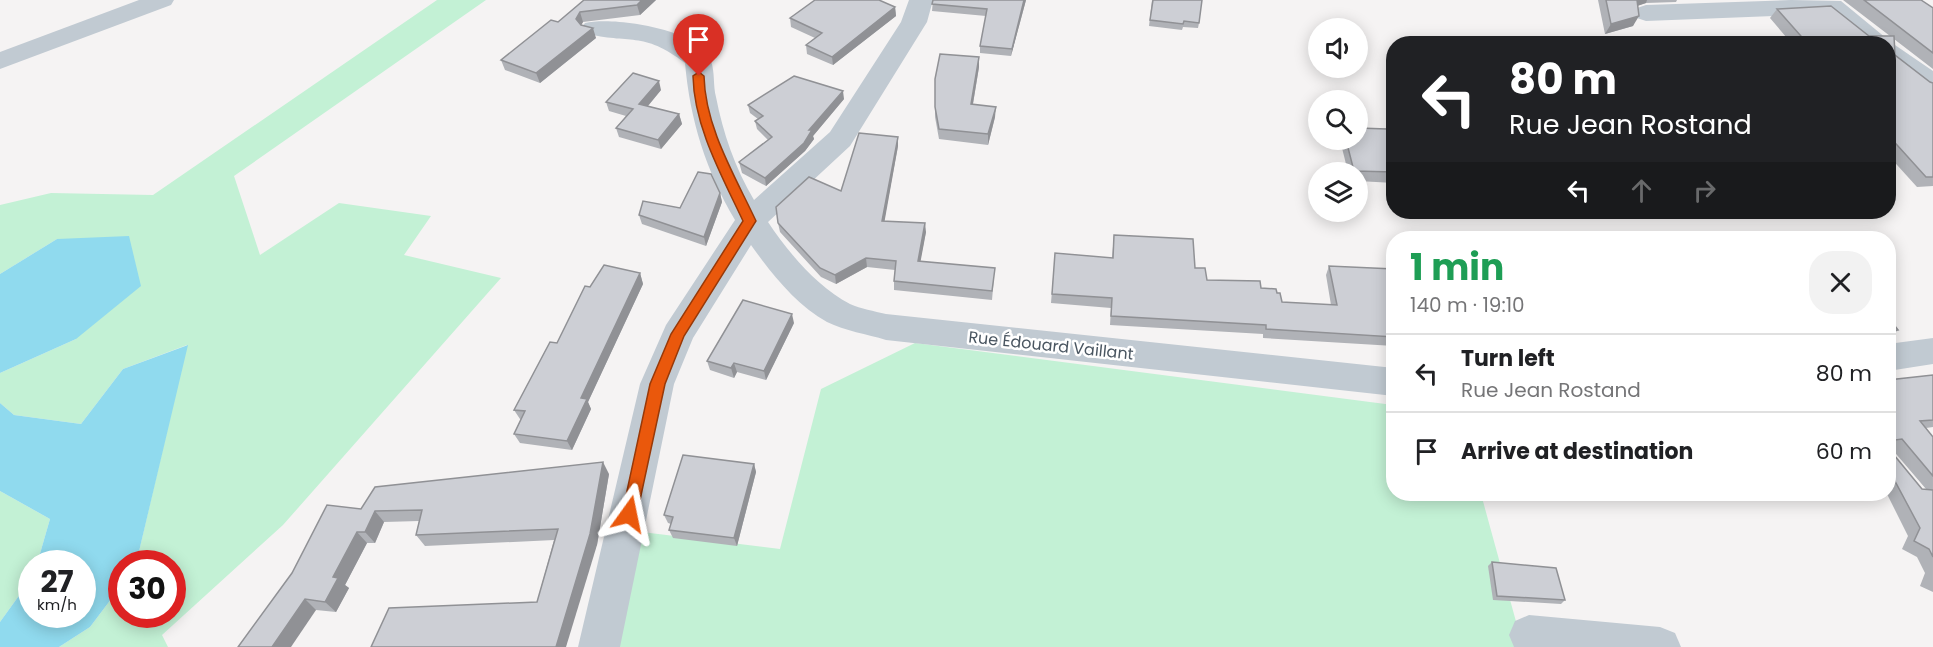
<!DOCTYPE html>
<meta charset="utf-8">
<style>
body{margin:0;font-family:Poppins,sans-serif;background:#f2f2f2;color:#202124;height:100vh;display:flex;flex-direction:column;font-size:22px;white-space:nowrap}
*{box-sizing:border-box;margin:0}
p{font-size:20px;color:#757577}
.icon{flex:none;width:33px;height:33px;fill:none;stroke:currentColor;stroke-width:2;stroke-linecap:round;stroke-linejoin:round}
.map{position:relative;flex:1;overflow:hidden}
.drawer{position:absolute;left:1386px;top:231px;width:510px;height:270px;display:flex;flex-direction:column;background:#fff;border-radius:24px;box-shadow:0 3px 15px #0003}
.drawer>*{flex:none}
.banner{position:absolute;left:1386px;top:36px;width:510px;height:183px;border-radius:24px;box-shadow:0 3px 15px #0003;background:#202124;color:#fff;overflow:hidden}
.fabs{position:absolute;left:1308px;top:18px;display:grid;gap:12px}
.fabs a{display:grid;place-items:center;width:60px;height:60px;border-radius:50%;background:#fff;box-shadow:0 3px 15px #0003;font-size:30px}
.speed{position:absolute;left:18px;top:550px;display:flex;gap:12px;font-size:30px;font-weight:700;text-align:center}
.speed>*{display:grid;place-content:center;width:78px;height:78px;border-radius:50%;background:#fff;box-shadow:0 3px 15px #0003;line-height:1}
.speed small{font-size:15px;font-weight:400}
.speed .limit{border:9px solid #d22;background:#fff;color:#111}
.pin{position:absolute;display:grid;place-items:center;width:51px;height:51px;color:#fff;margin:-62px -26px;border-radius:50% 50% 50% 0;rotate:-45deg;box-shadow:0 0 6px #0007}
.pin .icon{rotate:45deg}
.me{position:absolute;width:66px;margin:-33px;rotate:12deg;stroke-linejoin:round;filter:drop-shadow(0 0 4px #0008)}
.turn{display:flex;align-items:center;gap:21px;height:126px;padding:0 24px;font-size:27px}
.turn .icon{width:78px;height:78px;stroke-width:2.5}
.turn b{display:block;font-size:42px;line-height:51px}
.lanes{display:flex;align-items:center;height:57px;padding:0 24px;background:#0003;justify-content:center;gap:30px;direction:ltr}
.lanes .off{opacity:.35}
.round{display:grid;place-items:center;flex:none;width:63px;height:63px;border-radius:24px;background:#f2f2f2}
.head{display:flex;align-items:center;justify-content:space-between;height:102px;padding:0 24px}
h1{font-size:36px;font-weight:700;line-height:45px;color:#1e9e55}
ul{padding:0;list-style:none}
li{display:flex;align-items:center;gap:18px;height:78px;padding:0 24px;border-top:2px solid #e0e0e0}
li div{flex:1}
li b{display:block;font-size:22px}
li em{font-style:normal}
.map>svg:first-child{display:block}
.green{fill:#c3f1d5}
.water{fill:#90daee}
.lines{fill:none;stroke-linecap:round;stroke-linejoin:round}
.minor{fill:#c1cad2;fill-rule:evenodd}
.wall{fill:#b0b2b7}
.shaded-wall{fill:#909195}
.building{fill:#cdcfd5;stroke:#909195;stroke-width:1.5}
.route{fill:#ea580c;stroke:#983908;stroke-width:1.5}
.labels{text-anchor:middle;stroke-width:5;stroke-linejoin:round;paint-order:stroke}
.street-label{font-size:16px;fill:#4a5661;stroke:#fff}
</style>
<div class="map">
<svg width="1933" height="647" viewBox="0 0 1933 647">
<rect width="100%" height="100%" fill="#f5f3f3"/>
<!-- green -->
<g class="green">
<path d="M437,0H486L234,176L260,255L339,203L431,216L404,255L501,278L283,525L162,635L168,647H59L90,627L121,586L122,615H172V564H136L187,345L123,369L81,424L14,415L0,403V373L76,339L57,239L0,274V205L51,193L153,195Z"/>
<path d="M915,343L1393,405L1394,494H1481L1523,647H609L642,532L780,549L821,389Z"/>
<path d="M0,491L50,519L37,564H32L31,579L0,622Z"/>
</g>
<!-- water -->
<g class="water">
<path d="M129,236L141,286L76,339L0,373V274L57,239Z"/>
<path d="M188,345L136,564H122L121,586L90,627L59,647H0V622L31,579L32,615H82V564H37L50,519L0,491V403L14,415L81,424L123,369Z"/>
</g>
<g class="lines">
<!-- minor -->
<g class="minor">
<path d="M139,0H174L171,5L0,69V52Z"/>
<path d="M909,0H933L927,22L850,146L768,222C788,252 817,287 850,304C861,309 874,311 886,314L1394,368V396L886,340C867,334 845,331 827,322C796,305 771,273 751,245L693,338L674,384L620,647H578L640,384L666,325L735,220C706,171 690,120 685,63C642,30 630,45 585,33L581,28L585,23C613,16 701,29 711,61C715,72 713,86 716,97C723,133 735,168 754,200L830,132L901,22Z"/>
<path d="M1791,0L1841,1L1892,43L1933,71V93L1923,90L1888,63V44H1863L1825,14L1646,21L1637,18L1633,13L1637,8L1646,5Z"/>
<path d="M1933,338V364L1888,371V344Z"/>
<path d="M1529,615L1660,627L1675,633L1681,647H1514L1509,635L1515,621Z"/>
</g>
</g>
<!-- wall -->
<g class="wall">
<path d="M584,0H656L640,15L583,22L581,25L596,38L540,83L505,70L501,60L558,22Z"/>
<path d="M933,0H1026L1011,56L980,53V46L986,16L932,11Z"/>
<path d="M1152,0L1199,23L1198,28L1183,27L1182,30L1149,26Z"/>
<path d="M1598,0H1677L1676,2L1646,3L1637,6L1633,26L1605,34Z"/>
<path d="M1843,0H1921L1933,8V69L1894,39L1895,55L1930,82L1933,83V186L1917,187L1888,155V44H1792L1770,18L1777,9L1869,36H1890Z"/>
<path d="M895,7L896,16L833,65L807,54L806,45L815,38L791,27L790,18Z"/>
<path d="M979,57V67L973,104L995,117L988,145L939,139L935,117V107Z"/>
<path d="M661,90L648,106L679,114L682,124L661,149L619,137L616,128L626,116L609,111L606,102Z"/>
<path d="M844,99L813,136L814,139L805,151L766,186L742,173L739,162L768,140L757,129L755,121L758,119L750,113L748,105Z"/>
<path d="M898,137V146L884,221L926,232L920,261L994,277L992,300L894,290V281L895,270L867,267L836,284L821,277L780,232L778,223L841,191Z"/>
<path d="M1340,140H1358L1394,152V183L1358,181V172H1348Z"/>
<path d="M720,193L722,202L706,246L642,224L639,215L680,208Z"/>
<path d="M1114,235L1195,268L1207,280L1261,288L1277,293L1282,302L1331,305L1326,275L1329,266L1394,269V346L1263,338V334L1110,325L1111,308L1051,303L1055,253L1112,258Z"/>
<path d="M640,273L643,284L588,402L591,409L572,450L520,443L514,434L521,419H520L514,410L557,343L590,287Z"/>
<path d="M1888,317L1898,330L1888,339Z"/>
<path d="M794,323L766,380L737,372L734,378L710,370L707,361Z"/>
<path d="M1933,375V427L1926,428L1933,437V592L1920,586L1925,573L1917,557L1902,549L1908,536L1887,494H1888V458L1922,489H1926L1891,448H1888V380Z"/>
<path d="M754,464L756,472L737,546L673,538L669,530L671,524L668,523L664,515Z"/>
<path d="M609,474L597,545L537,602L554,540L425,546L416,535L419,521L384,522L375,543H367L345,585L349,588L336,612L316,610L238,647L361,509Z"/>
<path d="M1492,562L1565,600L1561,604L1493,600L1488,566Z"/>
</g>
<!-- shaded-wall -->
<g class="shaded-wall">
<path d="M642,0H656L640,15L637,5Z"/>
<path d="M1024,0H1026L1011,56L1012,49Z"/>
<path d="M1635,0H1647L1646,3L1631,8Z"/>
<path d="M895,7L896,16L833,65L832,57Z"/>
<path d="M580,12L583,22L579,29L576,19Z"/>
<path d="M1639,16L1633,26L1605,34L1611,24Z"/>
<path d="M593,28L596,38L540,83L536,73Z"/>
<path d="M979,57V67L971,115V104Z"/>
<path d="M659,81L661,90L642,113L639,104Z"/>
<path d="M843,91L844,99L813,136L814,139L805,151L766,186L765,178Z"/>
<path d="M996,107L995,117L988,145V134Z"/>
<path d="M679,114L682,124L661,149L658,140Z"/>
<path d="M898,137V146L883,230L882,221Z"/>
<path d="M720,193L722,202L706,246L704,237Z"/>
<path d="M925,223L926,232L919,270L918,261Z"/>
<path d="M866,258L867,267L836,284L835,275Z"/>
<path d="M640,273L643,284L588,402L591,409L572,450L567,441L581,398Z"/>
<path d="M792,314L794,323L766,380L764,371Z"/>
<path d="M734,363L737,372L734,378L731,368Z"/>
<path d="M603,462L609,474L597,545L566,647H556Z"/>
<path d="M754,464L756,472L737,546L734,538Z"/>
<path d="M375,511L384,522L375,543L365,532Z"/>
<path d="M357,532L367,543L345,585L349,588L336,612L325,602L333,577Z"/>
<path d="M305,599L316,610L291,647H272Z"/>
</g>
<!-- building -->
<g class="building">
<path d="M584,0H642L637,5L580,12L576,19L581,25L593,28L536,73L501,60L551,20L558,22Z"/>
<path d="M815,0H879L895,7L832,57L806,45L822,33L790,18Z"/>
<path d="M933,0H1024L1012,49L980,46L987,9L932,4Z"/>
<path d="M1153,0H1202L1199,23L1184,21L1183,24L1150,20Z"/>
<path d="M1606,0H1637L1639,16L1611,24Z"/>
<path d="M1864,0H1921L1933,8V53Z"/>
<path d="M1831,6L1869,36H1894L1895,55L1930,82L1933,83V177H1926L1888,135V44H1808L1777,9Z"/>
<path d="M940,54L979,57L971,104L996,107L988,134L939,129L935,107V79Z"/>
<path d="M633,73L659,81L639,104L679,114L658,140L616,128L633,109L606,102Z"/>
<path d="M794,76L843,91L809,130H812L804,143L765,178L741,164L739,162L772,137L755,121L763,116L748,105Z"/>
<path d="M1358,128L1387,129L1394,152V172L1354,171L1346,140H1358Z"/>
<path d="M859,133L898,137L882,221L925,223L918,261L995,268L992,291L894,281L896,261L866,258L835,275L820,268L778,223L776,207L809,177L841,191Z"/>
<path d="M698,172L711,174L720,193L704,237L639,215L643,201L680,208Z"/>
<path d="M1114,235L1193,239L1195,268H1205L1207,280L1260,281L1261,288L1276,289L1277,293H1280L1282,302L1337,305L1329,266L1394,269V337L1266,329V325L1111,316L1112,298L1052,294L1055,253L1113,258Z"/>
<path d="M604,265L640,273L581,398L587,399L567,441L514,434L525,411L514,410L550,342L557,343L585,286L590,287Z"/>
<path d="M743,300L792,314L764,371L734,363L731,368L707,361Z"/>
<path d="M1888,317L1898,330L1888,331Z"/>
<path d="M1933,375V420L1920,421L1933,437V476L1902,439L1888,441V380Z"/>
<path d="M683,455L754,464L734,538L669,530L673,517L664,515Z"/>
<path d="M1894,455L1922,489L1933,490V557L1929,549L1914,541L1920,528L1888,468V458Z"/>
<path d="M603,462L590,534L556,647H371L389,608L537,602L558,529L416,535L422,510L375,511L365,532H357L333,577L338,578L325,602L305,599L272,647H238L292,573L327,505L361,509L375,487Z"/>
<path d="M1492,562L1556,568L1565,600L1497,596Z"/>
</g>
<!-- route -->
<path class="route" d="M699,72L704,76C705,127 735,176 756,221L684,336L665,384L637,514L635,519L629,521L624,519L622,514L650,384L671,334L743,221C722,176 694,127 693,76Z"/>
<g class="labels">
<!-- street labels -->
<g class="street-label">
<text transform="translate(1051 345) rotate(6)" y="6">Rue Édouard Vaillant</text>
</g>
</g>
</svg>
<div class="fabs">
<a><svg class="icon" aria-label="sound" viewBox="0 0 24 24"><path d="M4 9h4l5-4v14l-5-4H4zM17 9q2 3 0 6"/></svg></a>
<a><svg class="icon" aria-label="search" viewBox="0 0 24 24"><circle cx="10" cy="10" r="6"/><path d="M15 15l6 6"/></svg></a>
<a><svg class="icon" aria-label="layers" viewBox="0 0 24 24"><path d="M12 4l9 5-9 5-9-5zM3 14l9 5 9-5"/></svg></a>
</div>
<div class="speed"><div>27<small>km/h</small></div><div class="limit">30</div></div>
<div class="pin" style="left:699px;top:76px;background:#d93025"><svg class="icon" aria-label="arrive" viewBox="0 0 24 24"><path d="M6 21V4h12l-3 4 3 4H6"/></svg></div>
<svg class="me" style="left:629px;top:514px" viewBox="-20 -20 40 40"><path d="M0-17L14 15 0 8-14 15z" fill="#ea580c" stroke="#fff" stroke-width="4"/></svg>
<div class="banner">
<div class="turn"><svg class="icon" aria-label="left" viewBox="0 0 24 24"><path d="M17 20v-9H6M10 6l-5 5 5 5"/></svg><div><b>80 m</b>Rue Jean Rostand</div></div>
<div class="lanes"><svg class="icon" aria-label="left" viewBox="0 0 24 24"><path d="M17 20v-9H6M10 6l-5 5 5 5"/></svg><svg class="icon off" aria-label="ahead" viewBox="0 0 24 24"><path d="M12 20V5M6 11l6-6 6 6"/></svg><svg class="icon off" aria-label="right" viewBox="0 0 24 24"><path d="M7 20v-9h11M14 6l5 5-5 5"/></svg></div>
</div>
<section class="drawer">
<div class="head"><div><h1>1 min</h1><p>140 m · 19:10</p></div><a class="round"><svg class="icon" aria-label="close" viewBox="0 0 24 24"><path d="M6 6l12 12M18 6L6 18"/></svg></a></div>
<ul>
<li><svg class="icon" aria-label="left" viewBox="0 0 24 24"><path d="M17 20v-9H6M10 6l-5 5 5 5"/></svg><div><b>Turn left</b><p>Rue Jean Rostand</p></div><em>80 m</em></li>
<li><svg class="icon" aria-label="arrive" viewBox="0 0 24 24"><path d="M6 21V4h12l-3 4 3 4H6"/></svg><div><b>Arrive at destination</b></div><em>60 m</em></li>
</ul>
</section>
</div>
